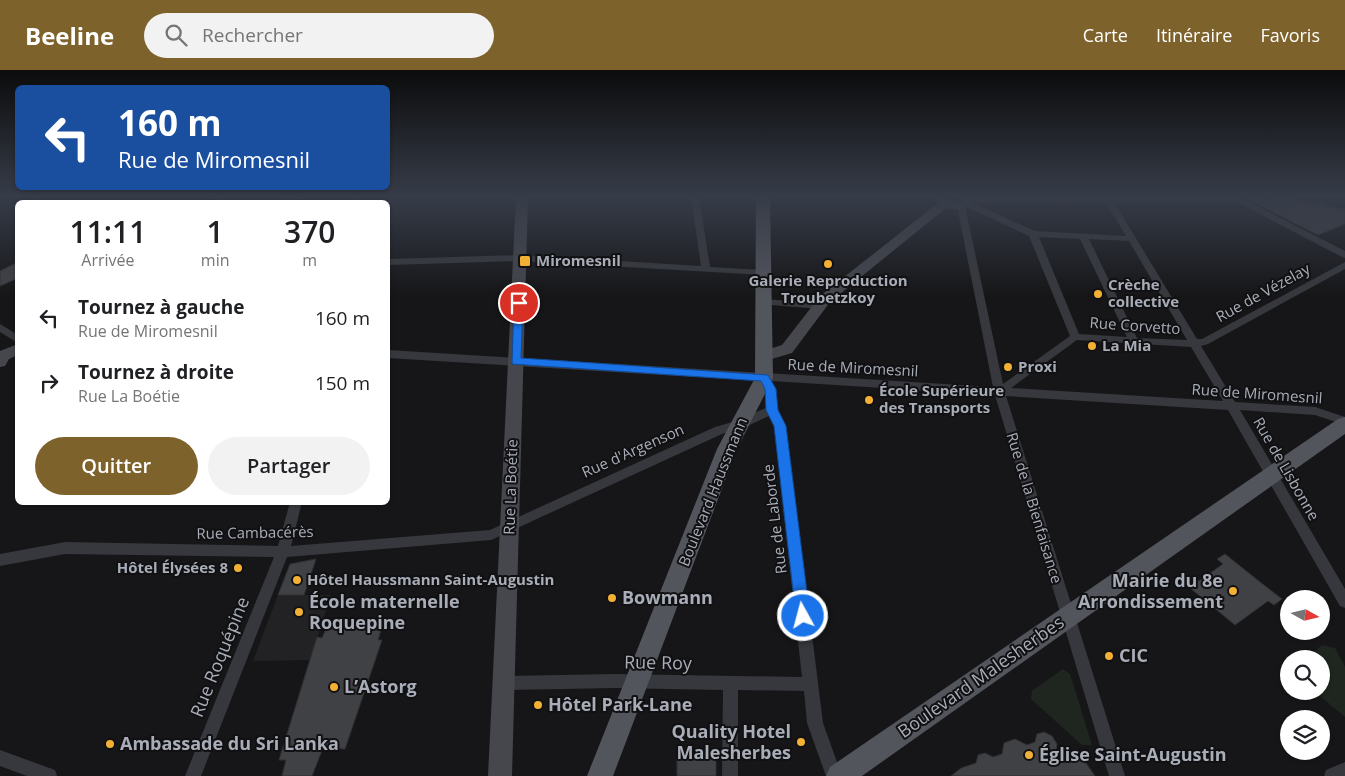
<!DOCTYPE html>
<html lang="fr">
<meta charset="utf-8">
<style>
body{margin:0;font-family:"Open Sans",sans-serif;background:#f2f2f2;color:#202124;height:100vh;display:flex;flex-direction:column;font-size:19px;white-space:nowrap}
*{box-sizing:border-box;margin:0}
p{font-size:16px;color:#757577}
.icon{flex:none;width:28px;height:28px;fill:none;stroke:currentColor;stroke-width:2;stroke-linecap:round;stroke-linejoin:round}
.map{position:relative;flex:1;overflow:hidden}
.side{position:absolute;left:15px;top:130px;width:375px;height:305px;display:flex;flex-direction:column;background:#fff;border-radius:8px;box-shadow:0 1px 4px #0004}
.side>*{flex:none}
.hud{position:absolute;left:15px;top:15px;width:375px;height:105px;border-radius:8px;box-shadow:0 1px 4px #0004;background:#1a4fa0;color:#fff;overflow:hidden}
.needle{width:32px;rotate:98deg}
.fabs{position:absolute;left:1280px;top:520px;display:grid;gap:10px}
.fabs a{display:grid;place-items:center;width:50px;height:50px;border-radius:50%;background:#fff;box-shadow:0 1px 4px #0004;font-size:25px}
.pin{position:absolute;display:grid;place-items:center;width:42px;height:42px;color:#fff;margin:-21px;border:2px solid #fff;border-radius:50%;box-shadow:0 1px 5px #0007}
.me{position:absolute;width:55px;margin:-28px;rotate:353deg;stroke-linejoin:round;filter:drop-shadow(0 0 4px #0008)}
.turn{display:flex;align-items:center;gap:18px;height:105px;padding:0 20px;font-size:22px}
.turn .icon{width:65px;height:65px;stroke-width:2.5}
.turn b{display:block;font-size:35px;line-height:42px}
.eta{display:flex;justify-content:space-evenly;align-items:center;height:85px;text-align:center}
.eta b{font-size:30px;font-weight:600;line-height:35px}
.cta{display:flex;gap:10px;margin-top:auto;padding:10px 20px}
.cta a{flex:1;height:58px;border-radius:30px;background:#7e622b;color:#fff;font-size:20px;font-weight:600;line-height:58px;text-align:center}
.cta a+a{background:#f2f2f2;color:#202124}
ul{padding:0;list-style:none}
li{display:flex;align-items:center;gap:15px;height:65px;padding:0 20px}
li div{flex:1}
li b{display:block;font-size:19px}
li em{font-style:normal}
header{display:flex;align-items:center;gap:30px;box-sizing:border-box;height:70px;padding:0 25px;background:#7e622b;color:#fff}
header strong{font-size:24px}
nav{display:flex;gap:28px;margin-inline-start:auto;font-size:18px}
.search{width:350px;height:45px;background:#f2f2f2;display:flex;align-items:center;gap:12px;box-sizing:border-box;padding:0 18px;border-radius:28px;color:#757577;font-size:19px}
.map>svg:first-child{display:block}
.built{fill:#222225}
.green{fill:#1e261f}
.building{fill:#404145;stroke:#303034}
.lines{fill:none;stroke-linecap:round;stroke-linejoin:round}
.street{fill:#37383d;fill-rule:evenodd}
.secondary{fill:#45474d;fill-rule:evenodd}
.primary{fill:#53555c;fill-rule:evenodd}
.route{fill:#1a73e8;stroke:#114b97}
.poi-dot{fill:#f2b134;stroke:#111113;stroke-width:2}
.labels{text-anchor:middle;stroke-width:4;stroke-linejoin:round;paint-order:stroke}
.poi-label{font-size:15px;font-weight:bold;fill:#a8adb8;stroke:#111113;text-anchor:start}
.street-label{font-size:15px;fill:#a8adb8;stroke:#111113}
.near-poi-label{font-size:18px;font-weight:bold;fill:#a8adb8;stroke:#111113;text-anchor:start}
.near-street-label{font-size:18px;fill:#a8adb8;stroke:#111113}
</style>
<header>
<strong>Beeline</strong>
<div class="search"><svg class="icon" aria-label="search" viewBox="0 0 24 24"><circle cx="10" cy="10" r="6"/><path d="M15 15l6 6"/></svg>Rechercher</div>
<nav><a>Carte</a><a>Itinéraire</a><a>Favoris</a></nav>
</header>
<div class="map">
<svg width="1345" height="706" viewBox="0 0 1345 706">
<rect width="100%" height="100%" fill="#161618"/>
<!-- built -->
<path class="built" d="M278,525H331L310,590L253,591Z"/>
<!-- green -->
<g class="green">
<path d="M1322,575L1335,578L1345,597V647L1314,621H1321V589H1306Z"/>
<path d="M1063,599L1070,604L1092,675H1082L1031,629L1032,621Z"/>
</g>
<!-- building -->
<g class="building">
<path d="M1244,127L1271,130L1279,127H1292L1308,135L1318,131L1330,136L1345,139V154L1318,165Z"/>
<path d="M18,192V208L0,216V201Z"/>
<path d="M1225,484L1255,508L1282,529L1274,535L1268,531L1235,555L1184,513L1193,507L1199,511L1223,494L1217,489Z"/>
<path d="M316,489L304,525H278L290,494Z"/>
<path d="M326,559L381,560L378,570H382L345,679L323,678L312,706H282L286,690H279L287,664L317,567L322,568Z"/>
<path d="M1044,662L1052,666L1057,674L1055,689L1070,686L1077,687L1086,693L1095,706H951L961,698L976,693L978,685L985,683L993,687L1002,684L1004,673L1015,669L1027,675L1035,672L1037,664Z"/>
<path d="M716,688V706H677V689Z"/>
</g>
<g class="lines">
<!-- street -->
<g class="street">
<path d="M29,127H37L41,132H33Z"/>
<path d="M209,127H220L228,132H218Z"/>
<path d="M356,127H364L363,132H355Z"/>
<path d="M691,127H699L710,197L763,200L768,203L766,205L521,191L388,195V189L521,185L701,196Z"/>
<path d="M965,127H1239L1345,181V188L1342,187L1237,132H1114L1197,269H1202L1345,192V199L1208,274L1201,276L1235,332L1315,337L1345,347V355L1315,345L1240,340L1345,519V538L1340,536L1228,340L1006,326L1125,706H1109L995,325L771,311L775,319L778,340L786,356L823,653L842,706H826L807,653L804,621L738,620V706H722L723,620L615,618L504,620L499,618L497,613L499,608L504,606L615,604L802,607L774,356L769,346L743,358L722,364L491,470L287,487L201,706H185L274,487L65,484L0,496V484L65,472L278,476L290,432H302L291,476L490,460L715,357L736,351L766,338L765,319L760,311L388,288V280L993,317L957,136L958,134L970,132L1035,161L1126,166L1106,132L968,131L964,129ZM965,136L1029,166L1070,266L1003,314ZM1039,167L1080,169L1127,267L1079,264ZM1089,169L1129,171L1187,270L1137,268ZM1077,270L1191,277L1223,331L1011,318Z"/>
<path d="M763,229L820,233L825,236L820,239L760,234L758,232L760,230Z"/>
<path d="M0,254L18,265V273L0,262Z"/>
<path d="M0,680L55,700L57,706H27L0,696Z"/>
<path d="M1345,692V706H1324L1326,700Z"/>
</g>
<!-- secondary -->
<g class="secondary">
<path d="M286,127H301L294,132H280Z"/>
<path d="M516,127H528L512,706H488Z"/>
<path d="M934,127C946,127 950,133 961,132V127H973V134L960,140L946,138L830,232L792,283L765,291L760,290L758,286L760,282L782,275L820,226L938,133Z"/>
<path d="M18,274V285L9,289L5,296L0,297V281Z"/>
</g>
<!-- primary -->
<g class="primary">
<path d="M756,127H770L773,308L737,379L613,706H587L717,379L755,308Z"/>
<path d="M1345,347V364L862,706H826L830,697L1338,349Z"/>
</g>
</g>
<!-- sky -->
<linearGradient id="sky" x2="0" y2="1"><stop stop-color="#0c0c0d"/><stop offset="0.56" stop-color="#363c48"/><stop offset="1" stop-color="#363c48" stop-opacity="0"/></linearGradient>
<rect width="1345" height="226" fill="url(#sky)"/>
<!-- route -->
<path class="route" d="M519,230L523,233L521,288L768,305L776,319L778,340L786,356L810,546L808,550L803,552L798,550L796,546L774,356L766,340L765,319L761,311L512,294L514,233Z"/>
<!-- markers -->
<g class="poi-dot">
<rect x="519" y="185" width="12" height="12" rx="2.5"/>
<circle cx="828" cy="194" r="5"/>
<circle cx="1098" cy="224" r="5"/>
<circle cx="1092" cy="276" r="5"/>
<circle cx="1008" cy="297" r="5"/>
<circle cx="869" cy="330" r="5"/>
<circle cx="238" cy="498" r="5"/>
<circle cx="297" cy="510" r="5"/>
<circle cx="1233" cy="521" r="5"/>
<circle cx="612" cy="528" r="5"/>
<circle cx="299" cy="542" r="5"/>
<circle cx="1109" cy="586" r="5"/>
<circle cx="334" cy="617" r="5"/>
<circle cx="538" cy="635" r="5"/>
<circle cx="801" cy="672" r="5"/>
<circle cx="110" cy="674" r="5"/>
<circle cx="1029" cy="685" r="5"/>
</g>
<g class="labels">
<!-- poi labels -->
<g class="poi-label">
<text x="536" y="196">Miromesnil</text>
<text x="828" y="216" text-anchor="middle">Galerie Reproduction<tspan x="828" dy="17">Troubetzkoy</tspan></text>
<text x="1108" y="220">Crèche<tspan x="1108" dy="17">collective</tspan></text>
<text x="1102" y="281">La Mia</text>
<text x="1018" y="302">Proxi</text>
<text x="879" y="326">École Supérieure<tspan x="879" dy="17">des Transports</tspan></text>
<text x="228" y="503" text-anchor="end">Hôtel Élysées 8</text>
<text x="307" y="515">Hôtel Haussmann Saint-Augustin</text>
</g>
<!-- street labels -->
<g class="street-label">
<text transform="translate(1263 223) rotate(-29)" y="5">Rue de Vézelay</text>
<text transform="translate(1135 256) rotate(4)" y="5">Rue Corvetto</text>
<text transform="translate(853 298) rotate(3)" y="5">Rue de Miromesnil</text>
<text transform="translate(1257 324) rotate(4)" y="5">Rue de Miromesnil</text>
<text transform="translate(633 381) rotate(-24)" y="5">Rue d'Argenson</text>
<text transform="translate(1286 399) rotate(60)" y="5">Rue de Lisbonne</text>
<text transform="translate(511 417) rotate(-88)" y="5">Rue La Boétie</text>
<text transform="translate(713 422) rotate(-68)" y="5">Boulevard Haussmann</text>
<text transform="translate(1034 438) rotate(73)" y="5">Rue de la Bienfaisance</text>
<text transform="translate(775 449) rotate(-97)" y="5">Rue de Laborde</text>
<text transform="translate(255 463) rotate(-1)" y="5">Rue Cambacérès</text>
</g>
<!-- near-poi labels -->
<g class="near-poi-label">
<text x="1223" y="517" text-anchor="end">Mairie du 8e<tspan x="1223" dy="21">Arrondissement</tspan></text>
<text x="622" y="534">Bowmann</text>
<text x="309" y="538">École maternelle<tspan x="309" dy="21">Roquepine</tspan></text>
<text x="1119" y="592">CIC</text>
<text x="344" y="623">L’Astorg</text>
<text x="548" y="641">Hôtel Park-Lane</text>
<text x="791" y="668" text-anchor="end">Quality Hotel<tspan x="791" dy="21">Malesherbes</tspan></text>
<text x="120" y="680">Ambassade du Sri Lanka</text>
<text x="1039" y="691">Église Saint-Augustin</text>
</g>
<!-- near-street labels -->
<g class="near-street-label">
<text transform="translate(220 587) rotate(-68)" y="6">Rue Roquépine</text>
<text transform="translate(658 593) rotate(1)" y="6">Rue Roy</text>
<text transform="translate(981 607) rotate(-35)" y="6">Boulevard Malesherbes</text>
</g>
</g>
</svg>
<div class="fabs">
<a><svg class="needle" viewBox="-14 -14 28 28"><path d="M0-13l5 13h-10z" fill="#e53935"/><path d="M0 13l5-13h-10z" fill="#757577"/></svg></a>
<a><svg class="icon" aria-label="search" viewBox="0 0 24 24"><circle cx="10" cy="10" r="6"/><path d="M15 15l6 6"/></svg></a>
<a><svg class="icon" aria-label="layers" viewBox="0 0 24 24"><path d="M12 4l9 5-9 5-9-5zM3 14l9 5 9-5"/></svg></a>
</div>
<div class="pin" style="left:519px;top:233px;background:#d93025"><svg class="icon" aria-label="arrive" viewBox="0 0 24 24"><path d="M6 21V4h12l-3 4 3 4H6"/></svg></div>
<svg class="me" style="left:803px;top:546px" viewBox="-20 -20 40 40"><circle r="17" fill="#1a73e8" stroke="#fff" stroke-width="3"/><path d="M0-11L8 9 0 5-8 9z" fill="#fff"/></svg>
<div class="hud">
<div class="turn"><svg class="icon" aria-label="left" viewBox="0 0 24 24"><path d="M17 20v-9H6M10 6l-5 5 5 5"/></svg><div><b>160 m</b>Rue de Miromesnil</div></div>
</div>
<section class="side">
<div class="eta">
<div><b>11:11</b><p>Arrivée</p></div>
<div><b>1</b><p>min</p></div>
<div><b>370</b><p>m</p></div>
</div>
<ul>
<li><svg class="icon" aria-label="left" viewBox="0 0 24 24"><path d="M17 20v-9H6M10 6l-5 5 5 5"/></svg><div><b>Tournez à gauche</b><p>Rue de Miromesnil</p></div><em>160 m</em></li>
<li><svg class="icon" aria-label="right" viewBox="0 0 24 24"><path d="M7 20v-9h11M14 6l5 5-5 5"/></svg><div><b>Tournez à droite</b><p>Rue La Boétie</p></div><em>150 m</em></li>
</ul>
<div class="cta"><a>Quitter</a><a>Partager</a></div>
</section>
</div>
